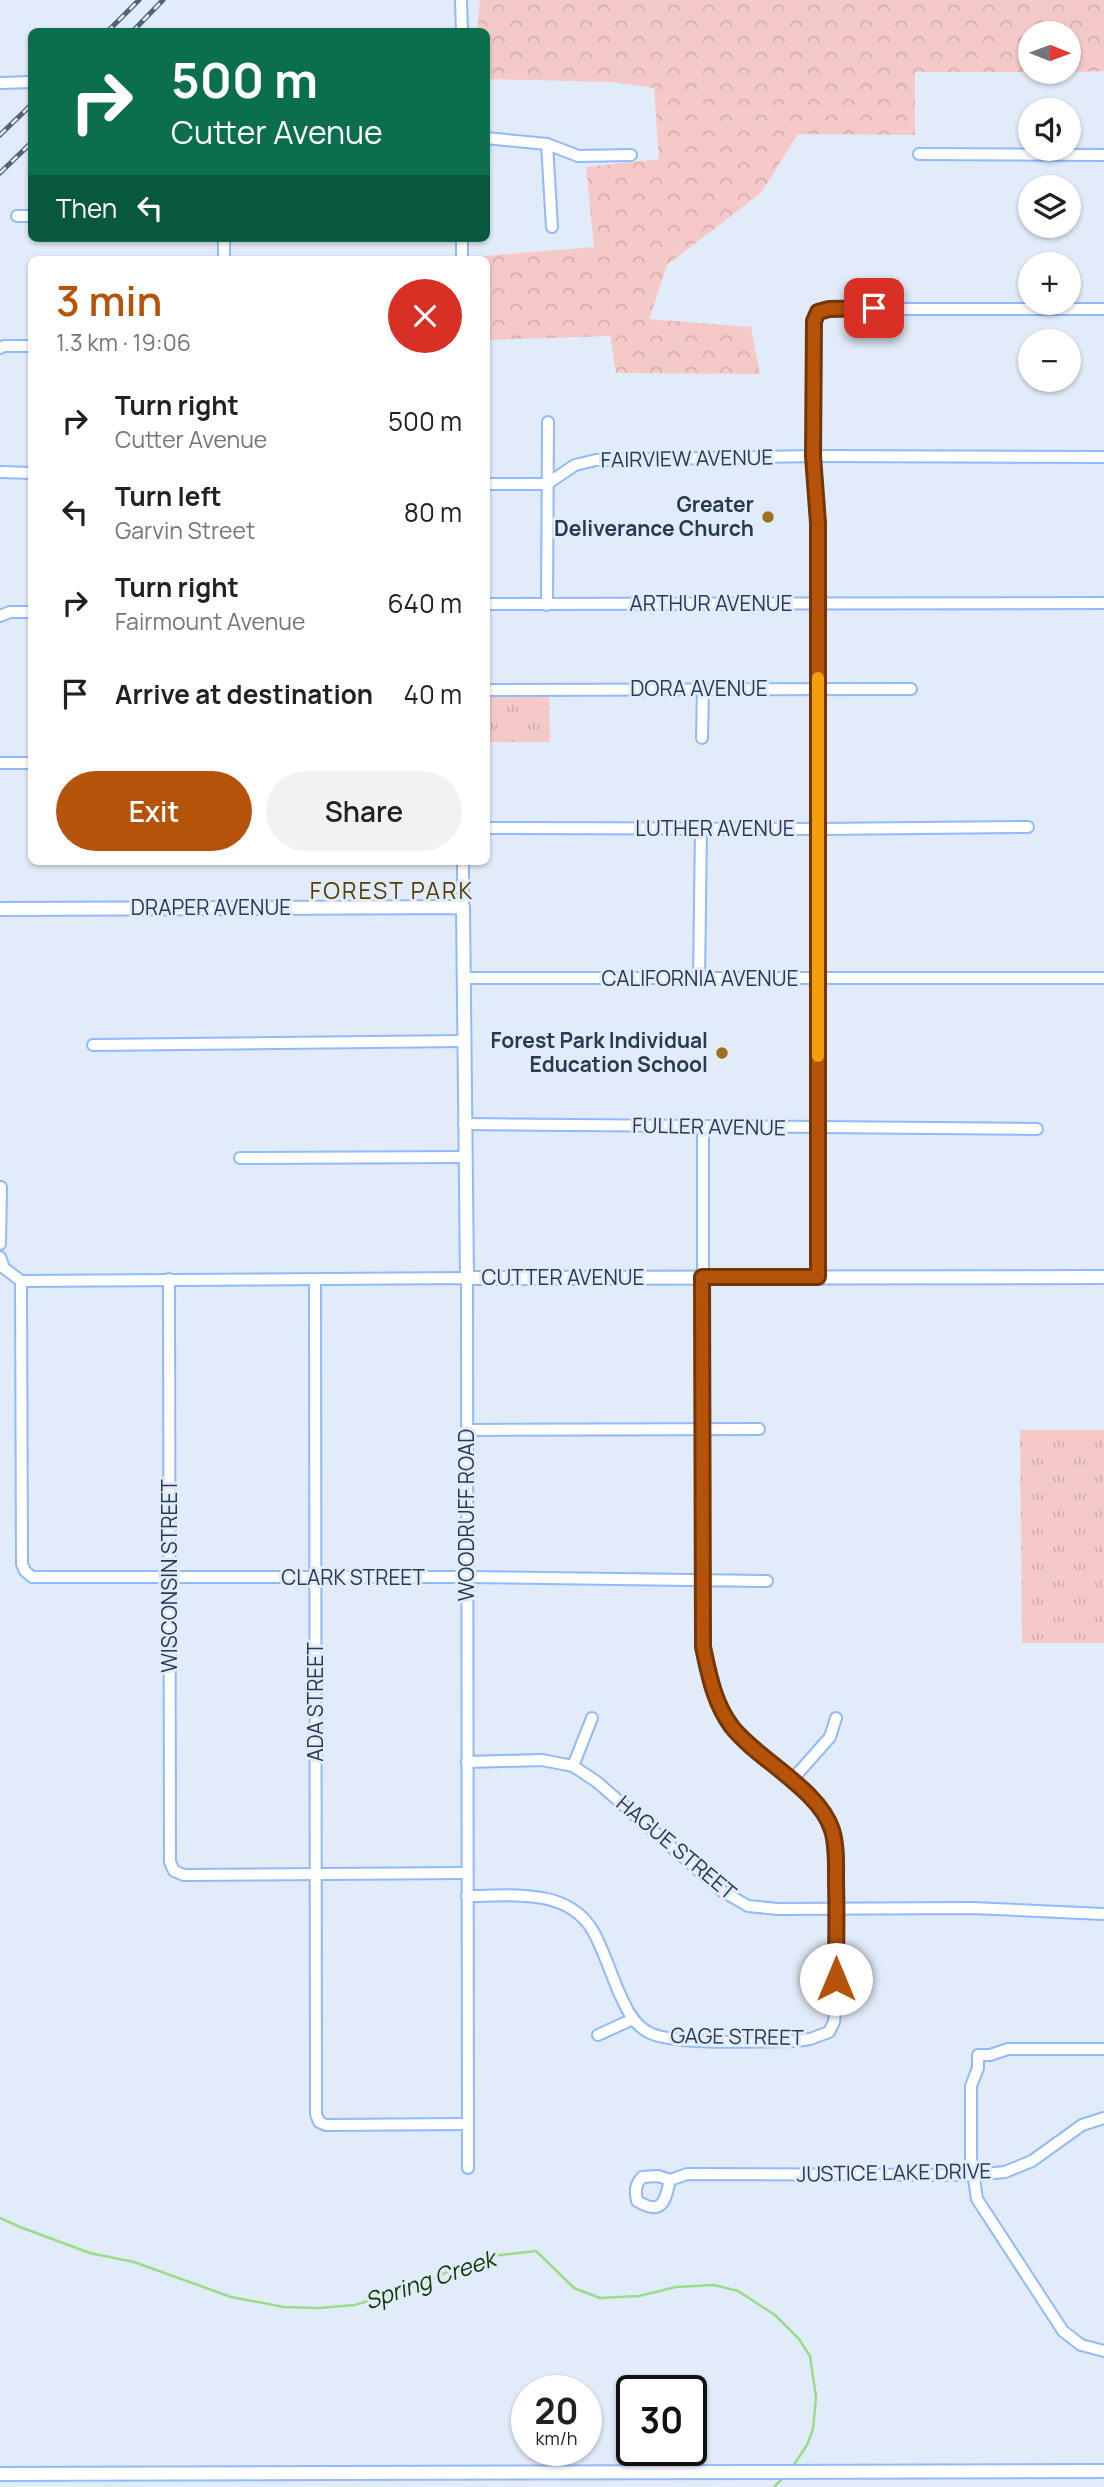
<!DOCTYPE html>
<meta charset="utf-8">
<style>
body{margin:0;font-family:Manrope,sans-serif;background:#f2f2f2;color:#202124;height:100vh;display:flex;flex-direction:column;font-size:26px;white-space:nowrap}
*{box-sizing:border-box;margin:0}
p{font-size:23px;color:#757577}
.icon{flex:none;width:38px;height:38px;fill:none;stroke:currentColor;stroke-width:2;stroke-linecap:round;stroke-linejoin:round}
.map{position:relative;flex:1;overflow:hidden}
.details{position:absolute;left:28px;top:256px;width:462px;height:609px;display:flex;flex-direction:column;background:#fff;border-radius:10px;box-shadow:0 2px 5px #0004}
.details>*{flex:none}
.top-card{position:absolute;left:28px;top:28px;width:462px;height:214px;border-radius:10px;box-shadow:0 2px 5px #0004;background:#0b6e4f;color:#fff;overflow:hidden}
.needle{width:46px;rotate:91deg}
.tools{position:absolute;left:1018px;top:21px;display:grid;gap:14px}
.tools a{display:grid;place-items:center;width:63px;height:63px;border-radius:50%;background:#fff;box-shadow:0 2px 5px #0004;font-size:35px}
.speed{position:absolute;left:511px;top:2375px;display:flex;gap:14px;font-size:35px;font-weight:700;text-align:center}
.speed>*{display:grid;place-content:center;width:91px;height:91px;border-radius:50%;background:#fff;box-shadow:0 2px 5px #0004;line-height:1}
.speed small{font-size:18px;font-weight:400}
.speed .limit{border:4px solid #111;border-radius:10px;background:#fff;color:#111}
.pin{position:absolute;display:grid;place-items:center;width:60px;height:60px;color:#fff;margin:-30px;border-radius:14px;box-shadow:0 4px 10px #0006}
.me{position:absolute;width:77px;margin:-38px;rotate:0deg;stroke-linejoin:round;filter:drop-shadow(0 0 5px #0008)}
.turn{display:flex;align-items:center;gap:24px;height:147px;padding:0 28px;font-size:32px}
.turn .icon{width:91px;height:91px;stroke-width:2.5}
.turn b{display:block;font-size:49px;line-height:60px}
.then{display:flex;align-items:center;height:66px;padding:0 28px;background:#0003;gap:14px;font-size:26px}
.round{display:grid;place-items:center;flex:none;width:74px;height:74px;border-radius:37px;background:#f2f2f2}
.headline{display:flex;align-items:center;justify-content:space-between;height:119px;padding:0 28px}
h1{font-size:42px;font-weight:600;line-height:52px;color:#b45309}
.action{display:flex;gap:14px;margin-top:auto;padding:14px 28px}
.action a{flex:1;height:80px;border-radius:42px;background:#b45309;color:#fff;font-size:28px;font-weight:600;line-height:80px;text-align:center}
.action a+a{background:#f2f2f2;color:#202124}
ul{padding:0;list-style:none}
li{display:flex;align-items:center;gap:21px;height:91px;padding:0 28px}
li div{flex:1}
li b{display:block;font-size:26px}
li em{font-style:normal}
.map>svg:first-child{display:block}
.grass{fill:url(#grass-tufts)}
.forest{fill:url(#forest-crowns)}
.lines{fill:none;stroke-linecap:round;stroke-linejoin:round}
.stream{stroke:#9add87;stroke-width:2.5}
.minor-casing{stroke:#8fbafb;stroke-width:14}
.tertiary-casing{stroke:#8fbafb;stroke-width:16}
.minor{stroke:#fff;stroke-width:10}
.tertiary{stroke:#fff;stroke-width:12}
.rail-casing{stroke:#53627a;stroke-width:5}
.rail{stroke:#e2ebf9;stroke-width:2.5;stroke-dasharray:8;stroke-linecap:butt}
.route-casing{stroke:#753606;stroke-width:18}
.route{stroke:#b45309;stroke-width:12}
.slow{stroke:#f59e0b;stroke-width:12}
.poi-dot{fill:#9c7221;stroke:#e2ebf9;stroke-width:2.5}
.labels{text-anchor:middle;stroke-width:6;stroke-linejoin:round;paint-order:stroke}
.street-label{font-size:21px;fill:#283954;stroke:#e2ebf9}
.poi-label{font-size:21px;font-weight:bold;fill:#283954;stroke:#e2ebf9;text-anchor:end}
.neighbourhood-label{font-size:23px;letter-spacing:2px;fill:#583b00;stroke:#e2ebf9}
.water-label{font-size:23px;font-style:italic;fill:#0e3900;stroke:#e2ebf9}
</style>
<div class="map">
<svg width="1104" height="2487" viewBox="0 0 1104 2487">
<defs>
<pattern id="grass-tufts" width="24" height="20" patternUnits="userSpaceOnUse" patternTransform="scale(1.75)"><rect width="24" height="20" fill="#f6c9c9"/><path d="M3 7l-1-3M5 7V3M7 7l1-3M15 17l-1-3M17 17v-4M19 17l1-3" fill="none" stroke="#d3adaf"/></pattern>
<pattern id="forest-crowns" width="20" height="18" patternUnits="userSpaceOnUse" patternTransform="scale(1.75)"><rect width="20" height="18" fill="#f6c9c9"/><path d="M2 6a3 3 0 1 1 6 0M12 15a3 3 0 1 1 6 0" fill="none" stroke="#d3adaf"/></pattern>
</defs>
<rect width="100%" height="100%" fill="#e2ebf9"/>
<!-- grass -->
<g class="grass">
<path d="M486,686H549L550,742H487Z"/>
<path d="M1020,1430H1104V1643H1022Z"/>
</g>
<!-- forest -->
<path class="forest" d="M480,0H1104V71L1069,72V33H1031V72H915V135L798,134L761,193L667,265L649,319L751,327L760,374L616,373L610,336L487,340L486,259H472V257L594,247L586,167L659,159L654,88L611,82L487,79L486,32L477,31Z"/>
<g class="lines">
<!-- stream -->
<g class="stream">
<path d="M0,2218L20,2227L90,2253L134,2262L231,2297L284,2307L319,2308L355,2305L423,2284L455,2268L492,2256L536,2251L574,2288L600,2298L639,2296L676,2287L714,2285L738,2291L775,2315L799,2339L810,2356L816,2397L813,2429L807,2445L793,2466"/>
<path d="M774,2487L784,2477"/>
</g>
<!-- minor casing -->
<g class="minor-casing">
<g id="minor">
<path d="M461,0L462,32"/>
<path d="M0,83L32,82"/>
<path d="M486,138L547,144L578,156L631,155"/>
<path d="M547,144L552,227"/>
<path d="M919,154L1104,155"/>
<path d="M17,216H32"/>
<path d="M462,238V259"/>
<path d="M224,259V238"/>
<path d="M0,348L4,346H32"/>
<path d="M0,472L32,473"/>
<path d="M486,484H547L575,465L596,460L813,456L1104,457"/>
<path d="M486,604L1104,603"/>
<path d="M547,605L548,422"/>
<path d="M0,616L10,612H32"/>
<path d="M486,690L911,689"/>
<path d="M702,738L703,689"/>
<path d="M0,763H32"/>
<path d="M486,828L819,829L1028,827"/>
<path d="M463,907V861"/>
<path d="M463,978H1104"/>
<path d="M699,980L701,828"/>
<path d="M93,1045L464,1041"/>
<path d="M464,1124L1037,1129"/>
<path d="M240,1158L465,1157"/>
<path d="M0,1244L1,1187"/>
<path d="M0,1257L4,1268L21,1281L22,1564L25,1571L32,1577H467L767,1581"/>
<path d="M818,1277V523L813,456L814,321L818,312L829,309H1104"/>
<path d="M169,1279L170,1862L174,1871L184,1875L467,1873"/>
<path d="M21,1281L467,1278L468,2168"/>
<path d="M315,1281L316,2114L319,2122L326,2125L467,2124"/>
<path d="M467,1430L759,1429"/>
<path d="M467,1762L542,1760L573,1766L597,1782L722,1891L748,1906L778,1909L972,1908L1103,1914"/>
<path d="M573,1766L592,1718"/>
<path d="M792,1780L830,1737L836,1718"/>
<path d="M467,1896C511,1896 567,1887 593,1931C603,1949 610,1971 618,1990C625,2006 632,2023 648,2032C672,2046 764,2041 796,2041L810,2039L829,2032L834,2022L836,2003V1853C835,1844 834,1834 831,1826C810,1783 761,1763 732,1727C714,1704 709,1675 703,1647V1127"/>
<path d="M598,2035L633,2019"/>
<path d="M1104,2049H1008L990,2055H978V2068L971,2086V2158L977,2199L1063,2331L1081,2345L1104,2351"/>
<path d="M670,2180L658,2176L642,2177C635,2185 635,2191 637,2201C662,2216 665,2202 670,2180L687,2174L973,2175L1005,2172L1032,2161L1082,2125L1104,2118"/>
</g>
</g>
<!-- tertiary casing -->
<g class="tertiary-casing">
<g id="tertiary">
<path d="M0,909L463,907L467,1278L1104,1277"/>
<path d="M0,2474L1104,2471"/>
</g>
</g>
<!-- minor -->
<use href="#minor" class="minor"/>
<!-- tertiary -->
<use href="#tertiary" class="tertiary"/>
<!-- rail casing -->
<g class="rail-casing">
<g id="rail">
<path d="M107,32L139,0"/>
<path d="M132,32L163,0"/>
<path d="M0,135L32,104"/>
<path d="M0,173L32,142"/>
</g>
</g>
<!-- rail -->
<use href="#rail" class="rail"/>
</g>
<g class="lines">
<!-- route casing -->
<g class="route-casing">
<path id="route" d="M836,1979C836,1947 837,1915 836,1883C836,1865 837,1846 832,1830C819,1789 758,1760 732,1727C714,1703 709,1675 703,1647L702,1277H818V523L813,456L814,321L818,312L829,309L874,308"/>
</g>
<!-- route -->
<use href="#route" class="route"/>
<!-- slow -->
<path class="slow" d="M818,1056V678"/>
</g>
<!-- markers -->
<g class="poi-dot">
<circle cx="768" cy="517" r="7"/>
<circle cx="722" cy="1053" r="7"/>
</g>
<g class="labels">
<!-- street labels -->
<g class="street-label">
<text transform="translate(687 459) rotate(-1)" y="7">FAIRVIEW AVENUE</text>
<text x="711" y="611">ARTHUR AVENUE</text>
<text x="699" y="696">DORA AVENUE</text>
<text x="715" y="836">LUTHER AVENUE</text>
<text x="211" y="915">DRAPER AVENUE</text>
<text x="700" y="986">CALIFORNIA AVENUE</text>
<text transform="translate(709 1127) rotate(1)" y="7">FULLER AVENUE</text>
<text x="563" y="1285">CUTTER AVENUE</text>
<text transform="translate(467 1515) rotate(-90)" y="7">WOODRUFF ROAD</text>
<text transform="translate(170 1576) rotate(-90)" y="7">WISCONSIN STREET</text>
<text x="353" y="1585">CLARK STREET</text>
<text transform="translate(316 1702) rotate(-90)" y="7">ADA STREET</text>
<text transform="translate(676 1848) rotate(40)" y="7">HAGUE STREET</text>
<text transform="translate(737 2037) rotate(1)" y="7">GAGE STREET</text>
<text transform="translate(894 2173) rotate(-1)" y="7">JUSTICE LAKE DRIVE</text>
</g>
<!-- poi labels -->
<g class="poi-label">
<text x="754" y="512">Greater<tspan x="754" dy="24">Deliverance Church</tspan></text>
<text x="708" y="1048">Forest Park Individual<tspan x="708" dy="24">Education School</tspan></text>
</g>
<!-- neighbourhood labels -->
<g class="neighbourhood-label">
<text x="392" y="899">FOREST PARK</text>
</g>
<!-- water labels -->
<g class="water-label">
<text transform="translate(430 2280) rotate(-19)" y="8">Spring Creek</text>
</g>
</g>
</svg>
<div class="tools">
<a><svg class="needle" viewBox="-14 -14 28 28"><path d="M0-13l5 13h-10z" fill="#e53935"/><path d="M0 13l5-13h-10z" fill="#757577"/></svg></a>
<a><svg class="icon" aria-label="sound" viewBox="0 0 24 24"><path d="M4 9h4l5-4v14l-5-4H4zM17 9q2 3 0 6"/></svg></a>
<a><svg class="icon" aria-label="layers" viewBox="0 0 24 24"><path d="M12 4l9 5-9 5-9-5zM3 14l9 5 9-5"/></svg></a>
<a>+</a>
<a>−</a>
</div>
<div class="speed"><div>20<small>km/h</small></div><div class="limit">30</div></div>
<div class="pin" style="left:874px;top:308px;background:#d93025"><svg class="icon" aria-label="arrive" viewBox="0 0 24 24"><path d="M6 21V4h12l-3 4 3 4H6"/></svg></div>
<svg class="me" style="left:836px;top:1979px" viewBox="-20 -20 40 40"><circle r="19" fill="#fff"/><path d="M0-13L10 11 0 6-10 11z" fill="#b45309"/></svg>
<div class="top-card">
<div class="turn"><svg class="icon" aria-label="right" viewBox="0 0 24 24"><path d="M7 20v-9h11M14 6l5 5-5 5"/></svg><div><b>500 m</b>Cutter Avenue</div></div>
<div class="then">Then<svg class="icon" aria-label="left" viewBox="0 0 24 24"><path d="M17 20v-9H6M10 6l-5 5 5 5"/></svg></div>
</div>
<section class="details">
<div class="headline"><div><h1>3 min</h1><p>1.3 km · 19:06</p></div><a class="round" style="background:#d93025;color:#fff"><svg class="icon" aria-label="close" viewBox="0 0 24 24"><path d="M6 6l12 12M18 6L6 18"/></svg></a></div>
<ul>
<li><svg class="icon" aria-label="right" viewBox="0 0 24 24"><path d="M7 20v-9h11M14 6l5 5-5 5"/></svg><div><b>Turn right</b><p>Cutter Avenue</p></div><em>500 m</em></li>
<li><svg class="icon" aria-label="left" viewBox="0 0 24 24"><path d="M17 20v-9H6M10 6l-5 5 5 5"/></svg><div><b>Turn left</b><p>Garvin Street</p></div><em>80 m</em></li>
<li><svg class="icon" aria-label="right" viewBox="0 0 24 24"><path d="M7 20v-9h11M14 6l5 5-5 5"/></svg><div><b>Turn right</b><p>Fairmount Avenue</p></div><em>640 m</em></li>
<li><svg class="icon" aria-label="arrive" viewBox="0 0 24 24"><path d="M6 21V4h12l-3 4 3 4H6"/></svg><div><b>Arrive at destination</b></div><em>40 m</em></li>
</ul>
<div class="action"><a>Exit</a><a>Share</a></div>
</section>
</div>
